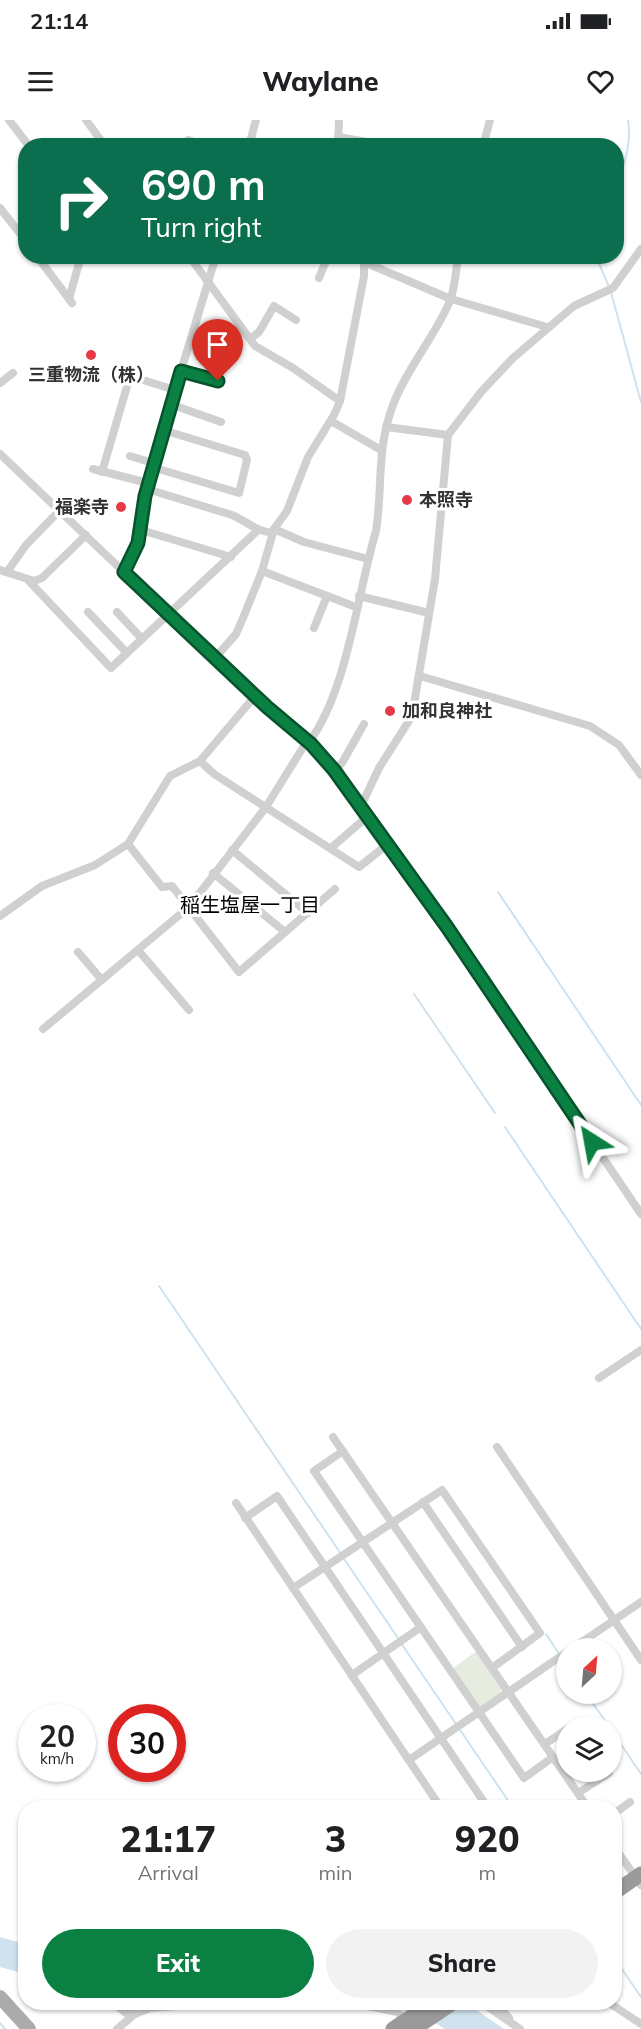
<!DOCTYPE html>
<meta charset="utf-8">
<style>
body{margin:0;font-family:Mulish,"Noto Sans JP",sans-serif;background:#f2f2f2;color:#202124;height:100vh;display:flex;flex-direction:column;font-size:22px;white-space:nowrap}
*{box-sizing:border-box;margin:0}
p{font-size:20px;color:#757577}
.icon{flex:none;width:33px;height:33px;fill:none;stroke:currentColor;stroke-width:2;stroke-linecap:round;stroke-linejoin:round}
.map{position:relative;flex:1;overflow:hidden}
.panel{position:absolute;left:18px;top:1680px;width:604px;height:210px;display:flex;flex-direction:column;background:#fff;border-radius:24px;box-shadow:0 2px 4px #0004}
.panel>*{flex:none}
.banner{position:absolute;left:18px;top:18px;width:606px;height:126px;border-radius:24px;box-shadow:0 2px 4px #0004;background:#0b6e4f;color:#fff;overflow:hidden}
.needle{width:39px;rotate:26deg}
.fabs{position:absolute;left:556px;top:1518px;display:grid;gap:12px}
.fabs a{display:grid;place-items:center;width:66px;height:66px;border-radius:50%;background:#fff;box-shadow:0 2px 4px #0004;font-size:30px}
.speed{position:absolute;left:18px;top:1584px;display:flex;gap:12px;font-size:30px;font-weight:700;text-align:center}
.speed>*{display:grid;place-content:center;width:78px;height:78px;border-radius:50%;background:#fff;box-shadow:0 2px 4px #0004;line-height:1}
.speed small{font-size:15px;font-weight:400}
.speed .limit{border:9px solid #d22;background:#fff;color:#111}
.pin{position:absolute;display:grid;place-items:center;width:51px;height:51px;color:#fff;margin:-62px -26px;border-radius:50% 50% 50% 0;rotate:-45deg;box-shadow:0 0 6px #0007}
.pin .icon{rotate:45deg}
.me{position:absolute;width:66px;margin:-33px;rotate:326deg;stroke-linejoin:round;filter:drop-shadow(0 0 4px #0008)}
.turn{display:flex;align-items:center;gap:21px;height:126px;padding:0 24px;font-size:27px}
.turn .icon{width:78px;height:78px;stroke-width:2.5}
.turn b{display:block;font-size:42px;line-height:51px}
.eta{display:flex;justify-content:space-evenly;align-items:center;height:102px;text-align:center}
.eta b{font-size:36px;font-weight:800;line-height:42px}
.primary-button{display:flex;gap:12px;margin-top:auto;padding:12px 24px}
.primary-button a{flex:1;height:69px;border-radius:36px;background:#0b8043;color:#fff;font-size:24px;font-weight:800;line-height:69px;text-align:center}
.primary-button a+a{background:#f2f2f2;color:#202124}
.status{display:flex;justify-content:space-between;align-items:center;height:42px;padding:0 30px;background:#fff;direction:ltr}
.status svg{height:16px;fill:currentColor}
header{display:flex;justify-content:space-between;align-items:center;height:78px;padding:0 24px;background:#fff;font-size:27px;font-weight:800}
.map>svg:first-child{display:block}
.green{fill:#e6ecdf}
.water{fill:#cfe2ee}
.lines{fill:none;stroke-linecap:round;stroke-linejoin:round}
.stream{stroke:#cfe2ee;stroke-width:2}
.street{stroke:#d0d0d0;stroke-width:8}
.primary{stroke:#ababab;stroke-width:14}
.highway{stroke:#9a9a9a;stroke-width:15}
.route-casing{stroke:#07532c;stroke-width:15}
.route{stroke:#0b8043;stroke-width:10}
.poi-dot{fill:#e63946;stroke:#fff;stroke-width:2}
.labels{text-anchor:middle;stroke-width:6;stroke-linejoin:round;paint-order:stroke}
.poi-label{font-size:18px;font-weight:bold;fill:#333;stroke:#fff;text-anchor:start}
.neighbourhood-label{font-size:20px;fill:#000;stroke:#fff}
</style>
<div class="status"><b>21:14</b><svg viewBox="0 0 49 12"><path d="M0 12V9h3v3zM5 12V6h3v6zM10 12V3h3v9zM15 12V0h3v12zM26 1h20v11H26zM47 4h2v5h-2z"/></svg></div>
<header><svg class="icon" aria-label="menu" viewBox="0 0 24 24"><path d="M4 6h16M4 12h16M4 18h16"/></svg>Waylane<svg class="icon" aria-label="heart" viewBox="0 0 24 24"><path d="M12 20l-8-8c-3-5 5-10 8-4 3-6 11-1 8 4z"/></svg></header>
<div class="map">
<svg width="641" height="1909" viewBox="0 0 641 1909">
<rect width="100%" height="100%" fill="#fff"/>
<!-- green -->
<path class="green" d="M477,1531L502,1569L500,1574L483,1586H477L453,1548Z"/>
<!-- water -->
<g class="water">
<path d="M0,1817L25,1824V1854L0,1847Z"/>
<path d="M373,1883H466L504,1909H445L424,1896Z"/>
</g>
<g class="lines">
<!-- stream -->
<g class="stream">
<path d="M616,60C627,45 631,17 628,0"/>
<path d="M596,136L609,167"/>
<path d="M611,172L641,282"/>
<path d="M498,772L641,985"/>
<path d="M414,874L495,993"/>
<path d="M505,1007L641,1209"/>
<path d="M159,1166L341,1434"/>
<path d="M344,1439L398,1518"/>
<path d="M546,1514L559,1534"/>
<path d="M401,1523L513,1688"/>
<path d="M563,1538L567,1545"/>
<path d="M586,1574L609,1606"/>
<path d="M612,1611L641,1654"/>
<path d="M615,1839L641,1877"/>
<path d="M0,1903L5,1909"/>
</g>
<!-- street -->
<g class="street">
<path d="M9,0L29,26"/>
<path d="M86,0L105,26"/>
<path d="M338,17L391,26"/>
<path d="M188,20L206,26"/>
<path d="M250,20L269,26"/>
<path d="M249,26L256,0"/>
<path d="M338,26L339,0"/>
<path d="M483,26L490,0"/>
<path d="M0,88L26,121"/>
<path d="M37,136L72,183"/>
<path d="M189,136L255,226L293,248L340,281"/>
<path d="M350,136L451,179L547,207"/>
<path d="M319,158L328,136"/>
<path d="M69,179L81,136"/>
<path d="M250,219L259,212L274,186L296,200"/>
<path d="M181,251L217,261L223,243"/>
<path d="M0,263L13,253"/>
<path d="M170,284L221,302"/>
<path d="M331,301L381,330"/>
<path d="M386,307L448,315"/>
<path d="M0,334L233,556L311,624L334,650L447,807L641,1094"/>
<path d="M130,336L153,343"/>
<path d="M152,347L239,373L247,340L245,335L163,310"/>
<path d="M93,349L148,363"/>
<path d="M102,352L130,256L175,270"/>
<path d="M147,369L232,395C248,402 255,411 273,413"/>
<path d="M274,409L304,422L368,439"/>
<path d="M141,410L231,437"/>
<path d="M0,450L34,461L42,458L86,415"/>
<path d="M262,451L356,487"/>
<path d="M7,452L26,425L60,390"/>
<path d="M124,452L138,423L153,343L216,136"/>
<path d="M28,460L111,548L257,411"/>
<path d="M359,476L429,493"/>
<path d="M88,492L127,533"/>
<path d="M117,492L142,519"/>
<path d="M314,508L327,476"/>
<path d="M215,538L236,514L243,498L262,451L274,409L287,391L308,337L334,295L340,281L364,156V136"/>
<path d="M420,556L590,606L619,625L641,655"/>
<path d="M309,622C348,570 357,474 376,411C383,366 376,330 393,285C407,248 434,218 450,181C455,168 456,151 458,136"/>
<path d="M200,641L214,654L359,747L388,724"/>
<path d="M334,650L342,643L364,604"/>
<path d="M361,686L379,648L412,596L435,459L448,315L481,272L513,238L574,186L613,168L641,129"/>
<path d="M128,724L162,767L172,766L239,852L335,769"/>
<path d="M331,728L368,696"/>
<path d="M232,730L308,793"/>
<path d="M213,753L285,812"/>
<path d="M0,796L42,766L95,745L128,724L170,656L200,641L255,576"/>
<path d="M138,830L189,890"/>
<path d="M78,832L102,860"/>
<path d="M43,909L189,787L266,687L307,621"/>
<path d="M599,1258L641,1230"/>
<path d="M333,1317L588,1688"/>
<path d="M497,1327L641,1540"/>
<path d="M343,1331L314,1351L524,1658L553,1637"/>
<path d="M423,1382L522,1527"/>
<path d="M236,1383L441,1688"/>
<path d="M245,1398L277,1376L488,1688"/>
<path d="M293,1468L442,1370L540,1513L492,1548"/>
<path d="M573,1528L641,1482"/>
<path d="M352,1555L421,1507"/>
<path d="M545,1624L567,1609"/>
<path d="M409,1640L567,1532"/>
<path d="M578,1673L609,1653"/>
<path d="M615,1693L630,1682"/>
<path d="M615,1728L641,1765"/>
<path d="M112,1882L126,1893L135,1894"/>
<path d="M349,1882L397,1892L407,1900"/>
<path d="M481,1882L520,1909"/>
<path d="M495,1882L509,1898"/>
<path d="M608,1882L641,1904"/>
<path d="M117,1909L135,1894L150,1888L229,1882"/>
</g>
<!-- primary -->
<path class="primary" d="M0,1877L29,1909"/>
<!-- highway -->
<g class="highway">
<path d="M615,1772L641,1754"/>
<path d="M393,1909L433,1882"/>
<path d="M414,1909L454,1882"/>
</g>
</g>
<g class="lines">
<!-- route casing -->
<g class="route-casing">
<path id="route" d="M218,261L181,251L145,376L138,423L124,452L267,587L311,624L334,650L447,807L592,1022"/>
</g>
<!-- route -->
<use href="#route" class="route"/>
</g>
<!-- markers -->
<g class="poi-dot">
<circle cx="91" cy="235" r="6"/>
<circle cx="407" cy="380" r="6"/>
<circle cx="121" cy="387" r="6"/>
<circle cx="390" cy="591" r="6"/>
</g>
<g class="labels">
<!-- poi labels -->
<g class="poi-label">
<text x="91" y="261" text-anchor="middle">三重物流（株）</text>
<text x="419" y="386">本照寺</text>
<text x="109" y="393" text-anchor="end">福楽寺</text>
<text x="402" y="597">加和良神社</text>
</g>
<!-- neighbourhood labels -->
<g class="neighbourhood-label">
<text x="250" y="792">稲生塩屋一丁目</text>
</g>
</g>
</svg>
<div class="fabs">
<a><svg class="needle" viewBox="-14 -14 28 28"><path d="M0-13l5 13h-10z" fill="#e53935"/><path d="M0 13l5-13h-10z" fill="#757577"/></svg></a>
<a><svg class="icon" aria-label="layers" viewBox="0 0 24 24"><path d="M12 4l9 5-9 5-9-5zM3 14l9 5 9-5"/></svg></a>
</div>
<div class="speed"><div>20<small>km/h</small></div><div class="limit">30</div></div>
<div class="pin" style="left:218px;top:261px;background:#d93025"><svg class="icon" aria-label="arrive" viewBox="0 0 24 24"><path d="M6 21V4h12l-3 4 3 4H6"/></svg></div>
<svg class="me" style="left:592px;top:1022px" viewBox="-20 -20 40 40"><path d="M0-17L14 15 0 8-14 15z" fill="#0b8043" stroke="#fff" stroke-width="4"/></svg>
<div class="banner">
<div class="turn"><svg class="icon" aria-label="right" viewBox="0 0 24 24"><path d="M7 20v-9h11M14 6l5 5-5 5"/></svg><div><b>690 m</b>Turn right</div></div>
</div>
<section class="panel">
<div class="eta">
<div><b>21:17</b><p>Arrival</p></div>
<div><b>3</b><p>min</p></div>
<div><b>920</b><p>m</p></div>
</div>
<div class="primary-button"><a>Exit</a><a>Share</a></div>
</section>
</div>
